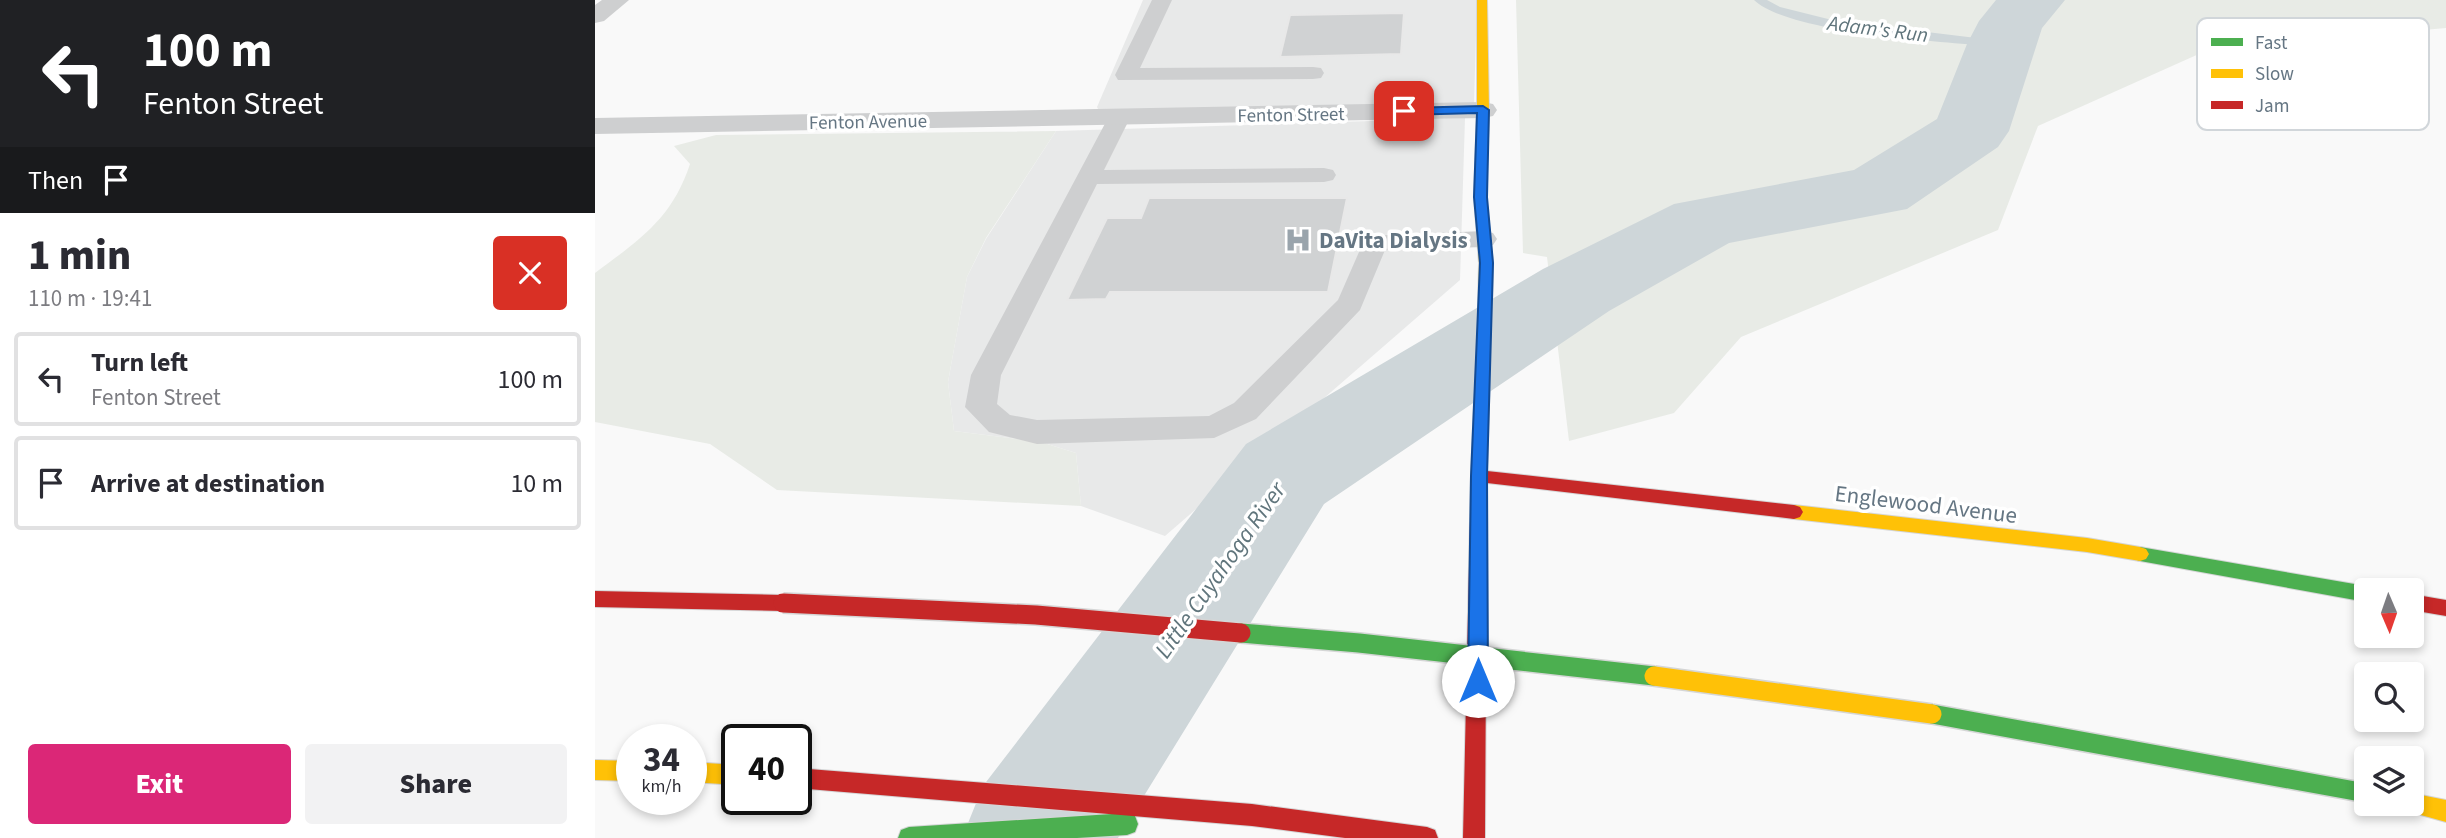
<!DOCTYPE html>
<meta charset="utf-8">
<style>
body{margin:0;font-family:"Source Sans 3",sans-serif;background:#f2f2f3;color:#2b2b33;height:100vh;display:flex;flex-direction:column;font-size:26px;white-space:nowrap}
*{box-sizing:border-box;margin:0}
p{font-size:23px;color:#7c7c81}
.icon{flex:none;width:38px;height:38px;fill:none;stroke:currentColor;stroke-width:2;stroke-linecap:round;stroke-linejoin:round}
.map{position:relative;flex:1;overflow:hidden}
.panel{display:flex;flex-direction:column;background:#fff;width:595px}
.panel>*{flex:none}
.guide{background:#202124;color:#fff;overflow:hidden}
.needle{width:46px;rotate:178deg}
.fabs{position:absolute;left:1759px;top:578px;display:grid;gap:14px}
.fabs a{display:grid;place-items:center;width:70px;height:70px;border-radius:7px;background:#fff;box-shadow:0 4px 10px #0003;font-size:35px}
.speed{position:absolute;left:21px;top:724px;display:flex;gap:14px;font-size:35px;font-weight:700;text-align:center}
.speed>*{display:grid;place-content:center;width:91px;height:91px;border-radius:50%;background:#fff;box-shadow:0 4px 10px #0003;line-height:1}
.speed small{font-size:18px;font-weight:400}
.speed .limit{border:4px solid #111;border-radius:10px;background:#fff;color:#111}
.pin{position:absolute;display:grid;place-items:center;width:60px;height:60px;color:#fff;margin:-30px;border-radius:14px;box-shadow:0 4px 10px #0006}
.me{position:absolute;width:77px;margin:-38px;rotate:0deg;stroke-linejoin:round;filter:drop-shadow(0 0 5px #0008)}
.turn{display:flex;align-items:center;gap:24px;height:147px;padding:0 28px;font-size:32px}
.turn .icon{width:91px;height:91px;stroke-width:2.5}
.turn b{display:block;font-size:49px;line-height:60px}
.then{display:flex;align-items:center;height:66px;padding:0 28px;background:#0003;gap:14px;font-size:26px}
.round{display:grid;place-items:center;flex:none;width:74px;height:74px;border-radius:7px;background:#f2f2f3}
.headline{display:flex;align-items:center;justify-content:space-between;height:119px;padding:0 28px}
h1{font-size:42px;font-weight:800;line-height:52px}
.action{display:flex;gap:14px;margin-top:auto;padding:14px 28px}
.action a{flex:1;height:80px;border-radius:7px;background:#db2777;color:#fff;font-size:28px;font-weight:800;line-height:80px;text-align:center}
.action a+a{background:#f2f2f3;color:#2b2b33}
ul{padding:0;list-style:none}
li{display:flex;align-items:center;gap:21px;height:94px;margin:0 14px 10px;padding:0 14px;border:4px solid #e1e1e2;border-radius:7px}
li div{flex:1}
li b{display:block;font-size:26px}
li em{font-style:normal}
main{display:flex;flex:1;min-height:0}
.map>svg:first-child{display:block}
.built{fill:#e8e9e9}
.green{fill:#e8ebe6}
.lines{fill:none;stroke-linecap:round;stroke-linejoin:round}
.stream{fill:#ced6d9;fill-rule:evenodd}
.river{fill:#ced6d9;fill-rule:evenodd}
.building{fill:#d0d2d3;stroke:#e8e8e8;stroke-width:2}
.fast-casing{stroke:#d5d6d7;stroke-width:2}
.slow-casing{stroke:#d5d6d7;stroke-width:2}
.jam-casing{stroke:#d5d6d7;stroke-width:2}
.lane{fill:#cecfd0;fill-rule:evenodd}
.street{fill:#cecfd0;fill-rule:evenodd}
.fast{fill:#4caf50;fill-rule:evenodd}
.slow{fill:#ffc107;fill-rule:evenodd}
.jam{fill:#c62828;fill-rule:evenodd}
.fast-bridge-casing{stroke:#d5d6d6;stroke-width:22;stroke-linecap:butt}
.slow-bridge-casing{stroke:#d5d6d6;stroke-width:22;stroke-linecap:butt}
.jam-bridge-casing{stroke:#d5d6d6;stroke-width:22;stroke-linecap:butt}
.fast-bridge{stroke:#4caf50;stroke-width:19}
.slow-bridge{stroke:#ffc107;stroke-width:19}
.jam-bridge{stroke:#c62828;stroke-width:19}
.route{fill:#1a73e8;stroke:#114b97;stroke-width:2}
.labels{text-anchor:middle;stroke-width:7;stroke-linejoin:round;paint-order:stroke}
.far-street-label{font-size:19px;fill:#657683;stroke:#fff}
.far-water-label{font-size:21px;font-style:italic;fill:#60757c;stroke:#fff}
.poi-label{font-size:23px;font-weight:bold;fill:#657683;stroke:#fff;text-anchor:start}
.street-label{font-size:23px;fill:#657683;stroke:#fff}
.water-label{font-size:24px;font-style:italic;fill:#60757c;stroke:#fff}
.key{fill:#fff;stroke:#d1d6da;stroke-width:2}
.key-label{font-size:19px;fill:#657683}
</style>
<main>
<section class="panel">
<div class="guide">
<div class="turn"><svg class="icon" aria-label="left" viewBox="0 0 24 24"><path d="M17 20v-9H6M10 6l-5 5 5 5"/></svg><div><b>100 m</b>Fenton Street</div></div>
<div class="then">Then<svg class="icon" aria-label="arrive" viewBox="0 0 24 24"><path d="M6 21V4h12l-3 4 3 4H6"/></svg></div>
</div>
<div class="headline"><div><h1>1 min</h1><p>110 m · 19:41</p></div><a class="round" style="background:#d93025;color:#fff"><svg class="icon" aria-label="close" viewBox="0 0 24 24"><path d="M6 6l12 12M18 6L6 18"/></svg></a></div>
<ul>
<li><svg class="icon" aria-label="left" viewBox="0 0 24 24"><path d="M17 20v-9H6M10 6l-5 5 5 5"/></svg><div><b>Turn left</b><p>Fenton Street</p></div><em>100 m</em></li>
<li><svg class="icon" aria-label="arrive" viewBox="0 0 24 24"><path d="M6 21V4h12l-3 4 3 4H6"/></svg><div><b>Arrive at destination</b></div><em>10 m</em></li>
</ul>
<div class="action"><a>Exit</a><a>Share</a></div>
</section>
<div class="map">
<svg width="1851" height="838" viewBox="0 0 1851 838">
<rect width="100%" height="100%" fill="#f9f9f9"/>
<!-- built -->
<g class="built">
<path d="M548,0H882L879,104L504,111L502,107Z"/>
<path d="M870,118L865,280L570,536L486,506L481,453L446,442L359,431L353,382L372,277L391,239L461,131Z"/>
</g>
<!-- green -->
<g class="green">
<path d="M921,0H1851V28L1615,49L1443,126L1403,230L1146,337L1079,413L974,441L952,257L928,253Z"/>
<path d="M461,131L391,238L372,277L353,382L359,431L446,442L481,453L486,506L182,490L115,444L0,422V273C44,240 77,219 95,164L79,146L121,135Z"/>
</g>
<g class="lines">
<!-- stream -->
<path class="stream" d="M1159,0H1172L1185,7L1241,21L1406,41L1412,44L1406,47C1352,42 1195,34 1159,0Z"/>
<!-- river -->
<path class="river" d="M1401,0H1470L1447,28L1414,131L1403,147L1312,209L1134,243L1014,311L729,504L523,838H367L388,786L651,444L948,269L1079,204L1259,170L1342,119L1372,44L1384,21Z"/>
</g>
<!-- building -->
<g class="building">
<path d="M809,13L806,54L685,57L695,15Z"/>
<path d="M554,198H752L733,292H515L511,299L472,300L512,218H546Z"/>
</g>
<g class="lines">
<!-- fast casing -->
<g class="fast-casing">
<g id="fast">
<path d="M1545,547L1771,586L1778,590H1771V602L1545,561L1539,559L1536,554L1539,549Z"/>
<path d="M532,813L540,816L543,824L540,832L532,835L482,838H303L306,830L314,827Z"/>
</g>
</g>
<!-- slow casing -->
<g class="slow-casing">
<g id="slow">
<path d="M882,0H892L894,110L891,197L898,263L897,306L890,311L883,306L884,263L879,197L882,110Z"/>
<path d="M1199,505L1492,538L1545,547L1551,549L1554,554L1551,559L1545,561L1492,552L1199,519L1193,517L1190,512L1193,507Z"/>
<path d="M0,760L37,761V781L0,780Z"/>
<path d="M96,762L142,765V785L96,782Z"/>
<path d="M1816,793L1851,800V822L1808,810L1805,803H1816Z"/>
</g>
</g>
<!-- jam casing -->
<g class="jam-casing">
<g id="jam">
<path d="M890,301L897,306L892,471L1199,505L1205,507L1208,512L1205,517L1199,519L892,483L890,838H868L876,476L883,306Z"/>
<path d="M0,591L188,595L195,598L197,603L195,608L188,611L0,607Z"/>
<path d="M1816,594L1851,600V616L1816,610Z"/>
<path d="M201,768L657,804L832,827L840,830L843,838H750L657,826L201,788Z"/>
</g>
</g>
<!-- lane -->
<g class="lane">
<path d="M557,0H577L545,68L718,67L726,68L729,73L726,78L718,79L523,80L520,75Z"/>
<path d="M524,111L532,113L535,118L509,170L729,168L738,170L741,175L738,180L729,182L502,184L406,375L402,404L415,415L442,420L614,416L639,403L743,300L771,236L889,231L898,233L902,239L898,245L889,247L790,250L765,310L661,419L619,438L442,444L394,432L370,407L376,375L513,118L516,113Z"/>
</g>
<!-- street -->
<g class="street">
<path d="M7,0H34L9,21L0,23V5Z"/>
<path d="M888,102L898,104L902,110L898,116L888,118L0,134V118Z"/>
</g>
<!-- fast -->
<use href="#fast" class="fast"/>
<!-- slow -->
<use href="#slow" class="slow"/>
<!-- jam -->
<use href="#jam" class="jam"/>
<!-- fast-bridge casing -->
<g class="fast-bridge-casing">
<g id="fast-bridge">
<path d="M646,633L764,643L1059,676"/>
<path d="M1337,714L1771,793"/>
</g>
</g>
<!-- slow-bridge casing -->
<g class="slow-bridge-casing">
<path id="slow-bridge" d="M1059,676L1337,714"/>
</g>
<!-- jam-bridge casing -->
<g class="jam-bridge-casing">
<path id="jam-bridge" d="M188,603L441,615L646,633"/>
</g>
<!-- fast-bridge -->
<use href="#fast-bridge" class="fast-bridge"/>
<!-- slow-bridge -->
<use href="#slow-bridge" class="slow-bridge"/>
<!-- jam-bridge -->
<use href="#jam-bridge" class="jam-bridge"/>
</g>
<!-- route -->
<path class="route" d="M888,106L894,110L892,197L898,263L892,476L893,681L890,687L883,690L876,687L873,681L876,476L885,263L879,197L882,113L809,115L804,111L809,108Z"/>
<!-- icons -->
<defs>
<g id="hospital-bare" transform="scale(2.1)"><path d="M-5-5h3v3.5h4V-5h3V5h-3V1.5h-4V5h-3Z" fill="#99a4ac" stroke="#fff" stroke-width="2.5" paint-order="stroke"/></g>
</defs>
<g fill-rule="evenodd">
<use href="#hospital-bare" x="703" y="240"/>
</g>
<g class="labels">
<!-- far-street labels -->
<g class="far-street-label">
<text transform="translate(696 114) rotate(-1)" y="7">Fenton Street</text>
<text transform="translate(273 121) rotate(-1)" y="7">Fenton Avenue</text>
</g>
<!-- far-water labels -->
<g class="far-water-label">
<text transform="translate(1283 29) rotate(7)" y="7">Adam's Run</text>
</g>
<!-- poi labels -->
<g class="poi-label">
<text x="724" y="248">DaVita Dialysis</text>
</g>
<!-- street labels -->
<g class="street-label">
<text transform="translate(1331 504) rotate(7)" y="8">Englewood Avenue</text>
</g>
<!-- water labels -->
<g class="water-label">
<text transform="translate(625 570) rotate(-55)" y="8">Little Cuyahoga River</text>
</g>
</g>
<!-- legend -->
<rect x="1602" y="18" width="232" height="112" rx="10" class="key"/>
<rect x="1616" y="38" width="32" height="8" fill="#4caf50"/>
<rect x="1616" y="69" width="32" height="9" fill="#ffc107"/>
<rect x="1616" y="101" width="32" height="8" fill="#c62828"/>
<g class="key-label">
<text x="1660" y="49">Fast</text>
<text x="1660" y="80">Slow</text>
<text x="1660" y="112">Jam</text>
</g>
</svg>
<div class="fabs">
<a><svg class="needle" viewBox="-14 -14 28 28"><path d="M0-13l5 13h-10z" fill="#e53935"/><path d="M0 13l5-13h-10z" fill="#7c7c81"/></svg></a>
<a><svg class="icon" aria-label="search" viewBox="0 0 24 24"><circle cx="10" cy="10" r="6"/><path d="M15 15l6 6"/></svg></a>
<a><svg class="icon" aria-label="layers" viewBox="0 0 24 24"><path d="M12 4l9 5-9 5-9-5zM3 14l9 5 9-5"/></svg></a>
</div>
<div class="speed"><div>34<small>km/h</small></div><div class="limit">40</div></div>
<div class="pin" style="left:809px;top:111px;background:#d93025"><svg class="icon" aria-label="arrive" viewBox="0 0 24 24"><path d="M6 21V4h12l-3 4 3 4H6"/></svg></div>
<svg class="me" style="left:883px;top:681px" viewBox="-20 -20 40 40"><circle r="19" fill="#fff"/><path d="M0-13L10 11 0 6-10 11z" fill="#1a73e8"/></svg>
</div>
</main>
